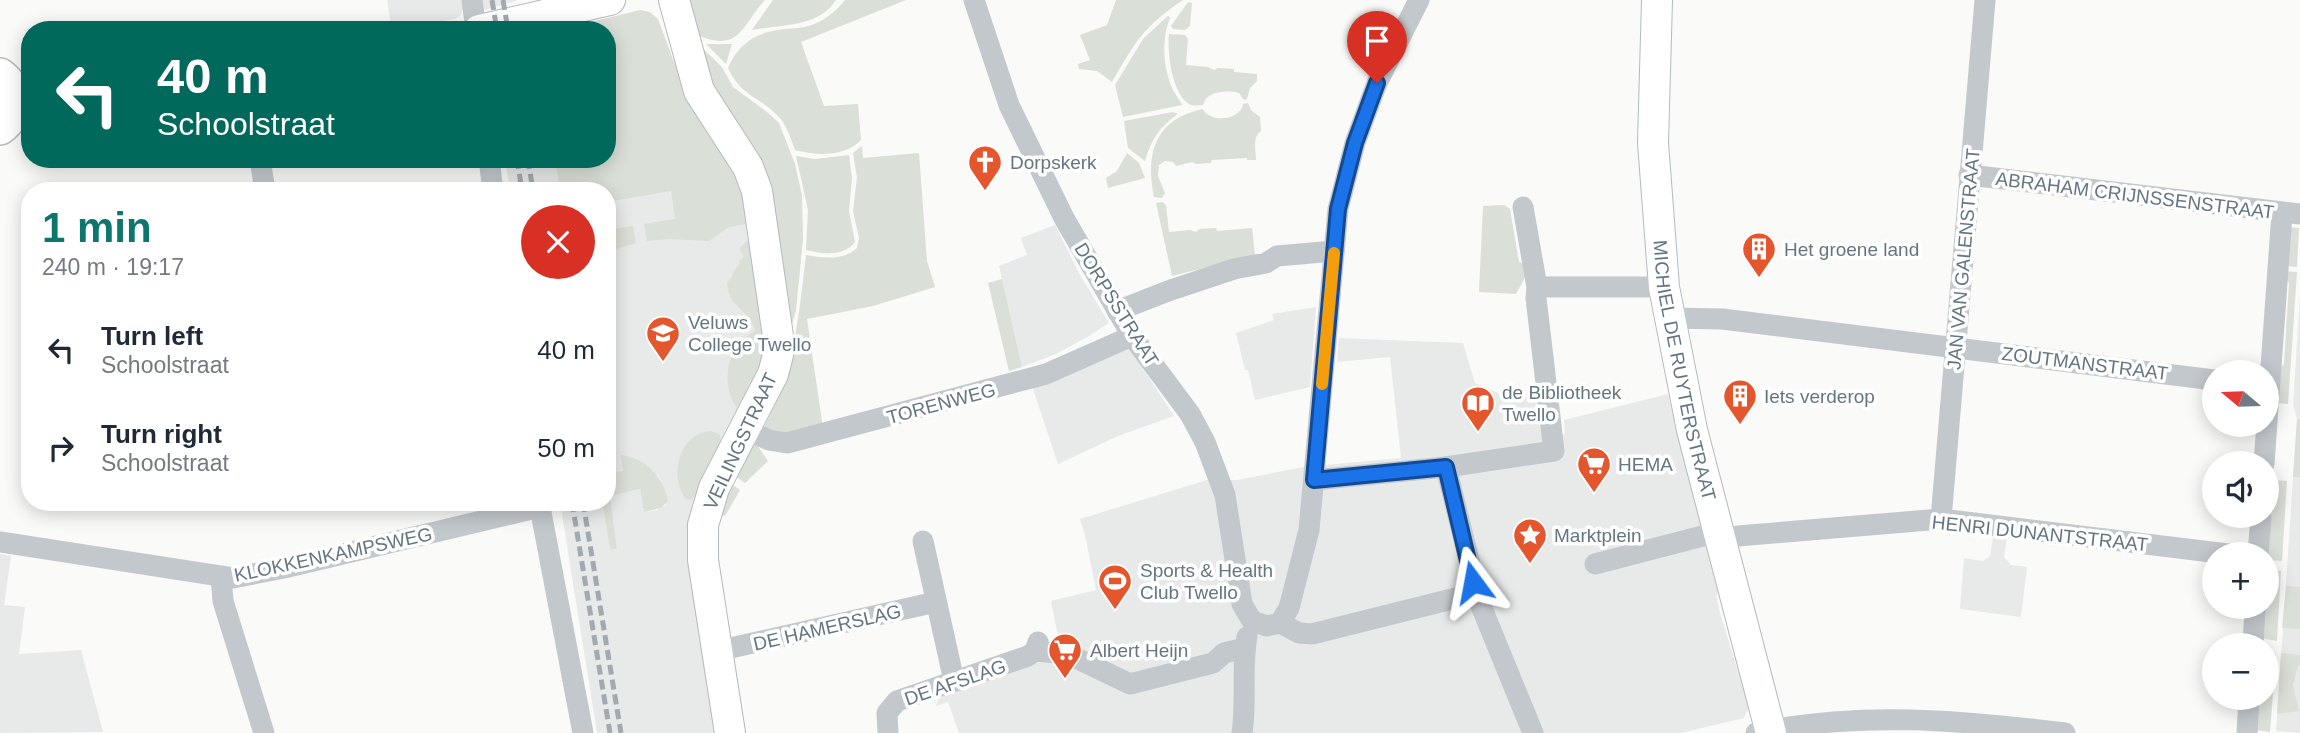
<!DOCTYPE html>
<meta charset="utf-8">
<style>
body{margin:0;font-family:Helvetica,sans-serif;background:#f2f2f3;color:#1f2937;height:100vh;display:flex;flex-direction:column;font-size:26px;white-space:nowrap}
*{box-sizing:border-box;margin:0}
p{font-size:23px;color:#747a83}
.icon{flex:none;width:38px;height:38px;fill:none;stroke:currentColor;stroke-width:2;stroke-linecap:round;stroke-linejoin:round}
.map{position:relative;flex:1;overflow:hidden}
.details{position:absolute;left:21px;top:182px;width:595px;height:329px;display:flex;flex-direction:column;background:#fff;border-radius:28px;box-shadow:0 4px 18px #0003}
.details>*{flex:none}
.guide{position:absolute;left:21px;top:21px;width:595px;height:147px;border-radius:28px;box-shadow:0 4px 18px #0003;background:#00695c;color:#fff;overflow:hidden}
.needle{width:46px;rotate:289deg}
.controls{position:absolute;left:2202px;top:360px;display:grid;gap:14px}
.controls a{display:grid;place-items:center;width:77px;height:77px;border-radius:50%;background:#fff;box-shadow:0 4px 18px #0003;font-size:35px}
.pin{position:absolute;display:grid;place-items:center;width:60px;height:60px;color:#fff;margin:-72px -30px;border-radius:50% 50% 50% 0;rotate:-45deg;box-shadow:0 0 7px #0007}
.pin .icon{rotate:45deg}
.me{position:absolute;width:77px;margin:-38px;rotate:347deg;stroke-linejoin:round;filter:drop-shadow(0 0 5px #0008)}
.turn{display:flex;align-items:center;gap:24px;height:147px;padding:0 21px;font-size:32px}
.turn .icon{width:91px;height:91px;stroke-width:2.5}
.turn b{display:block;font-size:49px;line-height:60px}
.round{display:grid;place-items:center;flex:none;width:74px;height:74px;border-radius:37px;background:#f2f2f3}
.head{display:flex;align-items:center;justify-content:space-between;height:119px;padding:0 21px}
h1{font-size:42px;font-weight:600;line-height:52px;color:#0f766e}
ul{padding:0;list-style:none}
li{display:flex;align-items:center;gap:21px;height:98px;padding:0 21px}
li div{flex:1}
li b{display:block;font-size:26px}
li em{font-style:normal}
.map>svg:first-child{display:block}
.built{fill:#e8e9e9}
.green{fill:#dadfd7}
.lines{fill:none;stroke-linecap:round;stroke-linejoin:round}
.secondary-casing{stroke:#b3babf;stroke-width:32}
.primary-casing{stroke:#b5babe;stroke-width:36}
.street{stroke:#c3c8cc;stroke-width:21}
.secondary{stroke:#fff;stroke-width:30}
.primary{stroke:#fff;stroke-width:33}
.rail{stroke:#a2aab0;stroke-width:5;stroke-dasharray:10 5;stroke-linecap:butt}
.route-casing{stroke:#114b97;stroke-width:18}
.route{stroke:#1a73e8;stroke-width:12}
.slow{stroke:#f59e0b;stroke-width:12}
.labels{text-anchor:middle;stroke-width:7;stroke-linejoin:round;paint-order:stroke}
.poi-label{font-size:19px;fill:#657683;stroke:#fff;text-anchor:start}
.street-label{font-size:19px;fill:#657683;stroke:#fff}
</style>
<div class="map">
<svg width="2300" height="733" viewBox="0 0 2300 733">
<rect width="100%" height="100%" fill="#fafaf8"/>
<!-- built -->
<g class="built">
<path d="M387,0H462L463,9L461,15L455,19L392,30Z"/>
<path d="M479,0H516V1L485,10L481,7Z"/>
<path d="M505,159H555L560,191H510Z"/>
<path d="M744,179L770,337L708,482L717,733H597L560,502H603L610,550L617,549L609,496L640,489L644,512L657,510L666,505L660,479L647,465L629,457L620,456L623,472L607,474V201Z"/>
<path d="M1055,225L1080,275L1109,323L1089,336L1056,354L1022,367L999,266L1027,255L1021,238Z"/>
<path d="M2300,294V733L2276,731L2297,419L2293,405Z"/>
<path d="M1316,307L1310,387L1255,400L1248,370H1245L1236,333L1274,320L1272,314Z"/>
<path d="M1339,338L1463,343L1475,383L1505,396L1539,393L1543,437L1565,434L1564,420L1668,394L1718,592L1716,596L1720,613L1749,707L1744,718L1681,733H959L948,702L936,706L939,698L1041,661L1046,644L1059,641L1051,601L1096,590L1085,535L1080,519L1207,480H1237L1304,467L1401,458L1390,357L1337,362Z"/>
<path d="M1128,346L1174,416L1118,436L1058,464L1032,386Z"/>
<path d="M1993,537L2007,539L2004,557L2011,565L2027,567L2021,617L1960,609L1964,558L1983,561L1990,556Z"/>
<path d="M0,554L11,556L4,605L25,607L19,654L81,650L103,732L0,733Z"/>
</g>
<!-- green -->
<g class="green">
<path d="M690,0H765C740,27 741,54 694,34Z"/>
<path d="M773,0H836C818,28 781,24 752,30Z"/>
<path d="M845,0H906L801,42L824,106L858,104L861,140C845,157 816,156 795,150C791,139 786,123 777,115C757,95 742,97 728,68C737,46 754,33 778,30C787,28 796,29 805,27C821,23 835,13 845,0Z"/>
<path d="M1116,0H1183C1143,27 1136,41 1112,82L1097,71L1079,69L1078,64L1090,60L1080,35L1107,25Z"/>
<path d="M1188,2L1192,3L1190,26L1185,30L1173,29L1171,26Z"/>
<path d="M640,10L650,12L658,19L677,70L734,160L754,223L729,227L709,241L669,239L647,241L644,224L675,219L671,191L607,202V191H560L555,159H607V30H558Z"/>
<path d="M1168,16L1170,18C1161,40 1163,68 1173,90C1176,95 1179,99 1182,105L1123,117L1115,85L1143,39Z"/>
<path d="M1169,34L1185,35L1188,39L1186,65L1208,67L1214,70L1218,68L1234,69V72L1257,74V81L1250,88L1247,99L1244,100L1239,93C1227,90 1206,91 1203,105C1201,105 1193,106 1191,105C1172,97 1167,51 1169,34Z"/>
<path d="M695,41L722,67L733,87L767,112L779,123L795,164L802,195L803,239L796,311L787,340Z"/>
<path d="M706,44H732L726,64Z"/>
<path d="M1248,103L1251,110L1260,117L1261,131C1252,137 1256,150 1256,160H1247V158L1212,160L1211,163L1196,164L1192,162L1176,166L1173,162L1165,161L1159,165L1158,176L1165,193L1162,198L1154,197C1145,153 1155,119 1203,109C1210,124 1241,120 1243,104Z"/>
<path d="M1173,112L1178,114C1160,126 1151,140 1145,161L1128,148L1124,121Z"/>
<path d="M862,146L863,158L919,153L927,261L935,287L873,306L807,319L823,428L789,437L764,428C770,411 782,395 786,378C797,337 801,296 806,255C823,258 843,261 857,248L859,238L853,211L857,177L853,153Z"/>
<path d="M1127,153L1139,163L1145,178L1108,188L1106,178L1117,171Z"/>
<path d="M849,155L852,178L849,211L855,242C844,257 822,254 806,250L808,210L796,156L815,159Z"/>
<path d="M1162,202L1166,205L1169,232L1190,230L1196,232L1200,229L1216,228L1217,231L1252,228L1255,255L1172,276L1156,203Z"/>
<path d="M1504,205L1510,209L1519,262L1527,265L1528,272L1516,294L1479,292L1483,206Z"/>
<path d="M607,209L611,229L633,226L636,243L607,252Z"/>
<path d="M2289,227L2299,228L2297,267L2285,266Z"/>
<path d="M750,239L769,351L740,411C724,395 724,364 737,346C741,339 748,335 755,331C751,310 728,309 727,283L733,276L732,274L740,263L739,261L744,257L739,248Z"/>
<path d="M2284,271L2297,272L2288,404L2276,403L2278,370L2284,364L2289,283L2284,276Z"/>
<path d="M1002,279L1022,367L1009,371L988,283Z"/>
<path d="M2297,419H2300V477H2293Z"/>
<path d="M711,431L720,435L721,444L695,496L691,500L685,498C669,475 679,433 711,431Z"/>
<path d="M747,443L757,445L768,461L745,483L731,473Z"/>
<path d="M620,455C647,458 663,477 668,501L661,508L644,512L640,489L610,496L617,549L610,550L603,505V502H607V474L623,471Z"/>
<path d="M2271,480L2287,481L2282,561L2269,560L2265,555Z"/>
<path d="M727,481L740,490L725,516L714,514Z"/>
<path d="M2268,570L2281,571L2277,641L2262,638V607H2266V572Z"/>
<path d="M2286,586L2300,587V629L2282,628Z"/>
<path d="M2266,653L2276,654L2270,732L2255,730L2256,698H2266Z"/>
<path d="M2281,653L2300,655V665L2298,666L2293,685L2299,711L2277,714Z"/>
</g>
<g class="lines">
<!-- secondary casing -->
<g class="secondary-casing">
<g id="secondary">
<path d="M674,0L699,91L748,167L757,191L778,336V355L773,374L714,488L703,525V560L730,733"/>
<path id="s1" d="M1657,0L1653,143L1664,287L1692,430L1771,733"/>
<path d="M479,30L610,0"/>
</g>
</g>
<!-- primary casing -->
<g class="primary-casing">
<path id="primary" d="M0,75C19,89 20,114 0,128"/>
</g>
<!-- street -->
<g class="street">
<path d="M472,0L476,30"/>
<path d="M974,0L1009,105L1064,218L1132,336L1190,414L1205,442L1225,495L1242,604L1252,621L1267,626L1280,623L1289,608L1309,530L1338,209L1355,143L1377,83L1419,0"/>
<path d="M260,159L265,191"/>
<path d="M489,159L493,191"/>
<path d="M1969,175L2300,214"/>
<path d="M1523,207L1537,287L1536,298L1554,451L1446,467L1479,601L1533,733"/>
<path d="M1537,287H1664"/>
<path d="M1117,311L1168,291L1234,269L1266,263L1277,256L1334,251"/>
<path d="M1670,318L1722,319L2214,380"/>
<path d="M745,429L769,440L787,443L1046,374L1132,336"/>
<path d="M2264,464L2282,213"/>
<path d="M1314,480L1446,467"/>
<path d="M539,502L583,733"/>
<path d="M1941,519L1985,0"/>
<path d="M1720,540L1738,536L1941,519L2236,555"/>
<path d="M923,541L954,681"/>
<path d="M0,542L233,578L284,568L540,507"/>
<path d="M2258,555L2261,516"/>
<path d="M1595,564L1718,532"/>
<path d="M221,577L223,601L264,733"/>
<path d="M1280,623L1299,633L1312,634L1476,593"/>
<path d="M2253,646L2255,607"/>
<path d="M717,651L936,602"/>
<path d="M1035,651L1057,653L1076,658L1130,684L1213,663L1224,653L1245,648"/>
<path d="M888,733L887,713L897,701L1028,656L1035,651L1038,642"/>
<path d="M1242,733C1247,701 1241,668 1247,637"/>
<path d="M1756,733C1858,711 1962,720 2065,733"/>
<path d="M2247,733L2249,698"/>
</g>
<!-- secondary -->
<use href="#secondary" class="secondary"/>
<!-- primary -->
<use href="#primary" class="primary"/>
<!-- rail -->
<g class="rail">
<path d="M492,0L497,30"/>
<path d="M503,0L508,30"/>
<path d="M517,159L522,191"/>
<path d="M528,159L533,191"/>
<path d="M572,502L610,733"/>
<path d="M583,502L621,733"/>
</g>
</g>
<g class="lines">
<!-- route casing -->
<g class="route-casing">
<path id="route" d="M1377,83L1355,143L1338,209L1314,480L1446,467L1473,582"/>
</g>
<!-- route -->
<use href="#route" class="route"/>
<!-- slow -->
<path class="slow" d="M1322,384L1334,253"/>
</g>
<!-- icons -->
<defs>
<g id="church-pin" transform="scale(1.75)"><path d="M0 17L-7.5 6A9.5 9.5 0 1 1 7.5 6Z" fill="#e4572e" stroke="#fff"/><path d="M-1.2-6h2.4v3.5h3.3v2.4h-3.3V6h-2.4V-.1h-3.3v-2.4h3.3Z" fill="#fff"/></g>
<g id="building-pin" transform="scale(1.75)"><path d="M0 17L-7.5 6A9.5 9.5 0 1 1 7.5 6Z" fill="#e4572e" stroke="#fff"/><path d="M-4-6H4V6H1V3H-1V6H-4ZM-2.5-4.3h1.7v1.8h-1.7ZM.8-4.3h1.7v1.8H.8ZM-2.5-1h1.7V.8h-1.7ZM.8-1h1.7V.8H.8Z" fill="#fff"/></g>
<g id="school-pin" transform="scale(1.75)"><path d="M0 17L-7.5 6A9.5 9.5 0 1 1 7.5 6Z" fill="#e4572e" stroke="#fff"/><path d="M0-5L7-2L0 1L-7-2ZM-4 1L0 2.5L4 1V4Q0 6-4 4Z" fill="#fff"/></g>
<g id="library-pin" transform="scale(1.75)"><path d="M0 17L-7.5 6A9.5 9.5 0 1 1 7.5 6Z" fill="#e4572e" stroke="#fff"/><path d="M-6-4Q-3-5.5-.7-3.5V5Q-3 3-6 4ZM6-4Q3-5.5 .7-3.5V5Q3 3 6 4Z" fill="#fff"/></g>
<g id="supermarket-pin" transform="scale(1.75)"><path d="M0 17L-7.5 6A9.5 9.5 0 1 1 7.5 6Z" fill="#e4572e" stroke="#fff"/><path d="M-6-5.5h2.5l.6 2H6L4.5 2H-2.5L-4.4-4H-6ZM-1.5 3.2a1.3 1.3 0 1 0 .1 0ZM3 3.2a1.3 1.3 0 1 0 .1 0Z" fill="#fff"/></g>
<g id="sight-pin" transform="scale(1.75)"><path d="M0 17L-7.5 6A9.5 9.5 0 1 1 7.5 6Z" fill="#e4572e" stroke="#fff"/><path d="M0-6L1.8-2.2L6-1.7L2.9 1.2L3.7 5.4L0 3.3L-3.7 5.4L-2.9 1.2L-6-1.7L-1.8-2.2Z" fill="#fff"/></g>
<g id="stadium-pin" transform="scale(1.75)"><path d="M0 17L-7.5 6A9.5 9.5 0 1 1 7.5 6Z" fill="#e4572e" stroke="#fff"/><path d="M0-5a6.5 5 0 1 0 0 10a6.5 5 0 1 0 0-10ZM-3.5-1.8h7v3.6h-7Z" fill="#fff"/></g>
</defs>
<g fill-rule="evenodd">
<use href="#church-pin" x="985" y="162"/>
<use href="#building-pin" x="1759" y="249"/>
<use href="#school-pin" x="663" y="333"/>
<use href="#building-pin" x="1740" y="396"/>
<use href="#library-pin" x="1478" y="403"/>
<use href="#supermarket-pin" x="1594" y="464"/>
<use href="#sight-pin" x="1530" y="535"/>
<use href="#stadium-pin" x="1115" y="581"/>
<use href="#supermarket-pin" x="1065" y="650"/>
</g>
<g class="labels">
<!-- poi labels -->
<g class="poi-label">
<text x="1010" y="169">Dorpskerk</text>
<text x="1784" y="256">Het groene land</text>
<text x="688" y="329">Veluws<tspan x="688" dy="22">College Twello</tspan></text>
<text x="1502" y="399">de Bibliotheek<tspan x="1502" dy="22">Twello</tspan></text>
<text x="1764" y="403">Iets verderop</text>
<text x="1618" y="471">HEMA</text>
<text x="1554" y="542">Marktplein</text>
<text x="1140" y="577">Sports &amp; Health<tspan x="1140" dy="22">Club Twello</tspan></text>
<text x="1090" y="657">Albert Heijn</text>
</g>
<!-- street labels -->
<g class="street-label">
<text transform="translate(2135 195) rotate(7)" y="7">ABRAHAM CRIJNSSENSTRAAT</text>
<text transform="translate(1963 259) rotate(-85)" y="7">JAN VAN GALENSTRAAT</text>
<text transform="translate(1117 304) rotate(58)" y="7">DORPSSTRAAT</text>
<text transform="translate(2085 363) rotate(7)" y="7">ZOUTMANSTRAAT</text>
<text dy="7" stroke="none"><textPath href="#s1" startOffset="373">MICHIEL DE RUYTERSTRAAT</textPath></text>
<text transform="translate(941 403) rotate(-15)" y="7">TORENWEG</text>
<text transform="translate(740 441) rotate(-65)" y="7">VEILINGSTRAAT</text>
<text transform="translate(2040 533) rotate(6)" y="7">HENRI DUNANTSTRAAT</text>
<text transform="translate(333 554) rotate(-12)" y="7">KLOKKENKAMPSWEG</text>
<text transform="translate(827 627) rotate(-13)" y="7">DE HAMERSLAG</text>
<text transform="translate(955 682) rotate(-19)" y="7">DE AFSLAG</text>
</g>
</g>
</svg>
<div class="controls">
<a><svg class="needle" viewBox="-14 -14 28 28"><path d="M0-13l5 13h-10z" fill="#e53935"/><path d="M0 13l5-13h-10z" fill="#747a83"/></svg></a>
<a><svg class="icon" aria-label="sound" viewBox="0 0 24 24"><path d="M4 9h4l5-4v14l-5-4H4zM17 9q2 3 0 6"/></svg></a>
<a>+</a>
<a>−</a>
</div>
<div class="pin" style="left:1377px;top:83px;background:#d93025"><svg class="icon" aria-label="arrive" viewBox="0 0 24 24"><path d="M6 21V4h12l-3 4 3 4H6"/></svg></div>
<svg class="me" style="left:1473px;top:582px" viewBox="-20 -20 40 40"><path d="M0-17L14 15 0 8-14 15z" fill="#1a73e8" stroke="#fff" stroke-width="4"/></svg>
<div class="guide">
<div class="turn"><svg class="icon" aria-label="left" viewBox="0 0 24 24"><path d="M17 20v-9H6M10 6l-5 5 5 5"/></svg><div><b>40 m</b>Schoolstraat</div></div>
</div>
<section class="details">
<div class="head"><div><h1>1 min</h1><p>240 m · 19:17</p></div><a class="round" style="background:#d93025;color:#fff"><svg class="icon" aria-label="close" viewBox="0 0 24 24"><path d="M6 6l12 12M18 6L6 18"/></svg></a></div>
<ul>
<li><svg class="icon" aria-label="left" viewBox="0 0 24 24"><path d="M17 20v-9H6M10 6l-5 5 5 5"/></svg><div><b>Turn left</b><p>Schoolstraat</p></div><em>40 m</em></li>
<li><svg class="icon" aria-label="right" viewBox="0 0 24 24"><path d="M7 20v-9h11M14 6l5 5-5 5"/></svg><div><b>Turn right</b><p>Schoolstraat</p></div><em>50 m</em></li>
</ul>
</section>
</div>
